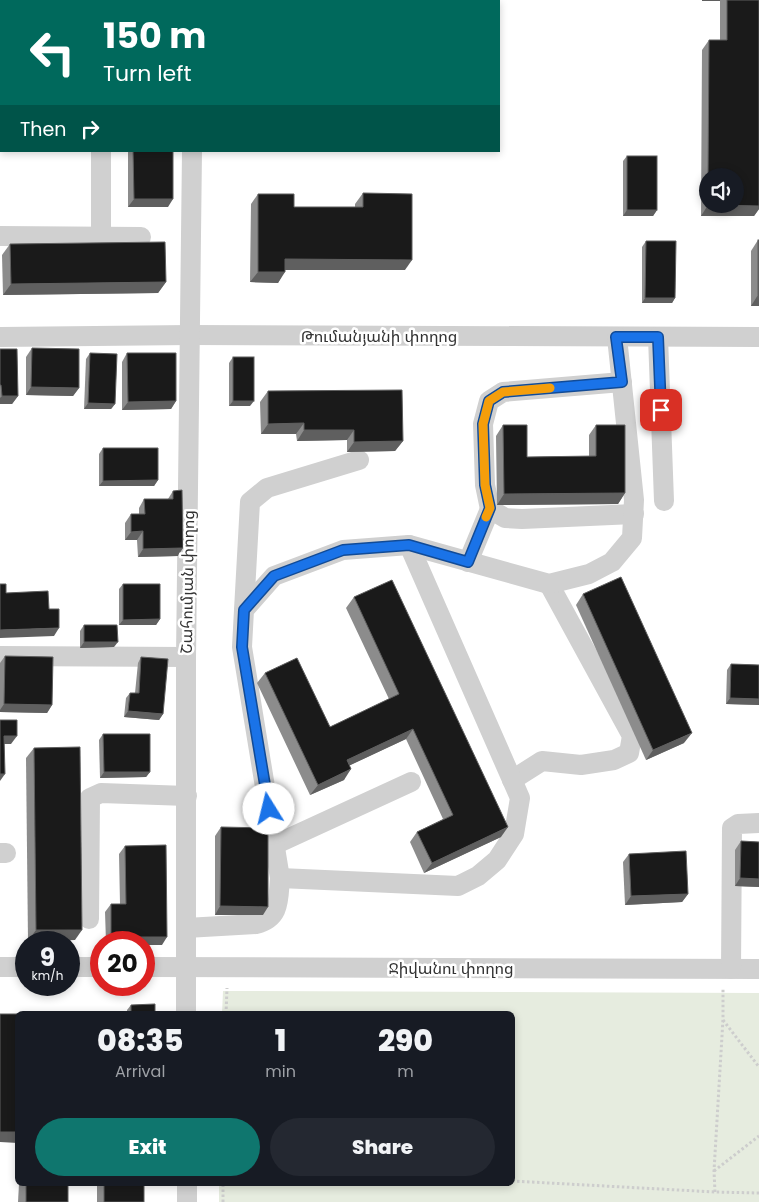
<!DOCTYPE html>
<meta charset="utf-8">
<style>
body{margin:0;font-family:Poppins,"Noto Sans Armenian",sans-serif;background:#242831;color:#f1f3f6;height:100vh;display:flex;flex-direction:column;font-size:19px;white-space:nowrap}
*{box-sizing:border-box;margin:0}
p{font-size:16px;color:#9ea1a6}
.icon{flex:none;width:28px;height:28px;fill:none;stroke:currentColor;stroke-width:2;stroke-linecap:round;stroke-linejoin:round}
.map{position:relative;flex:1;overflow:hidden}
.details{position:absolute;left:15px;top:1011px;width:500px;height:175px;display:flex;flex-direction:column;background:#171b24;border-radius:8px;box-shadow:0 2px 8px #0003}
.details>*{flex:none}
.guide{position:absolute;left:0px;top:0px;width:500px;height:152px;box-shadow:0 2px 8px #0003;background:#00695c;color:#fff;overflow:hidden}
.controls{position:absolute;left:699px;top:168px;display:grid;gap:10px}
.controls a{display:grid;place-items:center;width:45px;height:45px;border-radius:50%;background:#171b24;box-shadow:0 2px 8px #0003;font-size:25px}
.speed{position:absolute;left:15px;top:931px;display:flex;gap:10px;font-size:25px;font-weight:700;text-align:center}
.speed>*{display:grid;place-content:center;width:65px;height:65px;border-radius:50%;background:#171b24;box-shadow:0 2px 8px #0003;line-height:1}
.speed small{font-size:12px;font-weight:400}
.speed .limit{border:8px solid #d22;background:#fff;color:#111}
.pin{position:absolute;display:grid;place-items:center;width:42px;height:42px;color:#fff;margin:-21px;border-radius:10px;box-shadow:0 2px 8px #0006}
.me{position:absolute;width:55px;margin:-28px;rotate:351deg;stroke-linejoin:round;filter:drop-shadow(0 0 4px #0008)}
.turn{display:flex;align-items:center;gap:18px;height:105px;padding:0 20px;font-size:22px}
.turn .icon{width:65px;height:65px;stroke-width:2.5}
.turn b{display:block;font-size:35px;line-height:42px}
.then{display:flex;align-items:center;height:48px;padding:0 20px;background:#0003;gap:10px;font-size:19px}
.eta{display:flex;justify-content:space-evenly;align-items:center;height:85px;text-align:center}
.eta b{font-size:30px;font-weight:800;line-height:35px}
.button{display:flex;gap:10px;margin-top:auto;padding:10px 20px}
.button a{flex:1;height:58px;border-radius:30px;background:#0f766e;color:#fff;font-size:20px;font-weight:800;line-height:58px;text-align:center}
.button a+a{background:#242831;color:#f1f3f6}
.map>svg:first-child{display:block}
.green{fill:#e6ecdf}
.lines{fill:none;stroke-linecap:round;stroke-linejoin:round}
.path{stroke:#cdcdcd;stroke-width:3;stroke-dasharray:2.5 2.5;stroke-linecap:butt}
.minor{stroke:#d0d0d0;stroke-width:20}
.wall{fill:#8c8c8c;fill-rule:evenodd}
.shaded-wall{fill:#5f5f5f}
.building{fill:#1a1a1a;stroke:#5f5f5f}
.route-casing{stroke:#114b97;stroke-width:12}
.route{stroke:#1a73e8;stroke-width:9}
.slow{stroke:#f59e0b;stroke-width:9}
.labels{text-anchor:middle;stroke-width:5;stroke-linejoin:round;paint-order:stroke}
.street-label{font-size:16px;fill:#333;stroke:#fff}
</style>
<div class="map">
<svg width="759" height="1202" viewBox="0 0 759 1202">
<rect width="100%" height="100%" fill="#fff"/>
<!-- green -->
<path class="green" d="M223,991L759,993V1202H219V1184H512V1014H222Z"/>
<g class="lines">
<!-- path -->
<g class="path">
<path d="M226,1014L227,988"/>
<path d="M723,1020L759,1067"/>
<path d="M714,1171L759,1136"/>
<path d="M512,1181L715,1192L759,1193"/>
<path d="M715,1192L714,1171L723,1019V988"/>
<path d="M223,1202V1184"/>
</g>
<!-- minor -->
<g class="minor">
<path d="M103,1V0"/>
<path d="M194,1V0"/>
<path d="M0,70H1"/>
<path d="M0,236L141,237"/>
<path d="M101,236V151"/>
<path d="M0,337L190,335L759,337"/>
<path d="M658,337L664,501"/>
<path d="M622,382L503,392L489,401L483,424L485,485L490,509L505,518L522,519L634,514"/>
<path d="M468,562L490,509"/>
<path d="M244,610L250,502L267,488L359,460"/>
<path d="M0,656L186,657"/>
<path d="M512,780L542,761L581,765L614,760L629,753L632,736L549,584"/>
<path d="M274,845L411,782"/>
<path d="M0,853H6"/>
<path d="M280,878L458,886L478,876L497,860L514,834L520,798L409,545"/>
<path d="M89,919L90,798L101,793L187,796"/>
<path d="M186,928L256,924C281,918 278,899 280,878L242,647L244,610L274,576L343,550L409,545L549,584L589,574L612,562L632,538L634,500L617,337"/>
<path d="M0,967H26"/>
<path d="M69,967H101"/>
<path d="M144,967L759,969"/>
<path d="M731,969L732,828L738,824L759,823"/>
<path d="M186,1014V657L192,151"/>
<path d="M187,1184V1202"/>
</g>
</g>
<!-- wall -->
<g class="wall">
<rect x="250" y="0" width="101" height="1"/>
<path d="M702,0H759V209L754,216H701L702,50L709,40H720V1H702ZM708,176H735V204H708Z"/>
<path d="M128,151H173L168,207H128Z"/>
<path d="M627,156L657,210L653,216H623V161Z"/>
<path d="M363,193L405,270H285L278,283L250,282L251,204L258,194L294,207H355V204Z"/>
<path d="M758,240H759V306H751V251Z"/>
<path d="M646,241L675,298L672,303H642V247Z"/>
<path d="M10,244L166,282L158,293L3,295L2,255Z"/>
<path d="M32,348L79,388L73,396L26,395V357Z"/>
<path d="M0,349L18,396L12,404H0Z"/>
<path d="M90,353L115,404L111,409H84L86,359Z"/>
<path d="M127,353L176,401L171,409L122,410V362Z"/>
<path d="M233,357L250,406H229V363Z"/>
<path d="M268,391L403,441L395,451L347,452V440L297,441L296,434H261L260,402Z"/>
<path d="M503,425L527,457L589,456V435L596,425L625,493L618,504L497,505L496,436Z"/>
<path d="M103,448L158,480L154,486H99V454Z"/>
<path d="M173,491L178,556L138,557L137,540H125V523L131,514H139V508L144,499H168Z"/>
<path d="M123,584L160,619L156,625H119V589Z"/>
<path d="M583,594L684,743L646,760L576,605Z"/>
<path d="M354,597L501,837L424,873L410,842L417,832L443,819L406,739L350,765L344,780L310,795L257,683L265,673L330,727L389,699L346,608Z"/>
<path d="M84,625L114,647L80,648V631Z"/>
<path d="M5,656L52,705L47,713L0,712V663Z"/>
<path d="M141,657L163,714L159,720L124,717L126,698L130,693H135L138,663Z"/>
<path d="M731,664L759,665V705L726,704L727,670Z"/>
<path d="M103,734L150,772L146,777L100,778L99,740Z"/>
<path d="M34,748L75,940L28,941L26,758Z"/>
<path d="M221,827L263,915H215V836Z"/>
<path d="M741,841L759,842V887L735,886V850Z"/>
<path d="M125,846L162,945H144V942H106L105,912L111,904H120L119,854Z"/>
<path d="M629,854L688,894L682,902L625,905L623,862Z"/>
<path d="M131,1005L155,1014H127V1010Z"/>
<path d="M19,1184H68V1202H18Z"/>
<rect x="97" y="1184" width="47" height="18"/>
</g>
<!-- shaded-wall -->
<g class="shaded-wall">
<path d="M70,0H96L95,1H69Z"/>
<rect x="702" y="0" width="18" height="1"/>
<path d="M134,199H173L168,207H128Z"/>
<path d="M708,205L759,206V209L754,216H701Z"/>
<path d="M627,210H657L653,216H623Z"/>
<path d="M285,259L412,260L405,270H278Z"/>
<path d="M258,272H285L278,283L250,282Z"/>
<path d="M166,282L158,293L3,295L11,284Z"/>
<path d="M758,295H759V306H751Z"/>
<path d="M645,298H675L672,303H642Z"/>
<path d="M31,387L79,388L73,396L26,395Z"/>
<path d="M2,396H18L12,404H0V398Z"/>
<path d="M176,401L171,409L122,410L128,402Z"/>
<path d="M233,401H254L250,406H229Z"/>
<path d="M88,403L115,404L111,409H84Z"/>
<path d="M304,423L296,434H261L268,424Z"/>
<path d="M304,430H354L347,440L297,441Z"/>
<path d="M403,441L395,451L347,452L354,442Z"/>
<path d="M158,480L154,486H99L103,481Z"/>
<path d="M625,493L618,504L497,505L504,494Z"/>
<path d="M143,531L137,540H125L131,532Z"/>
<path d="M183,548L178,556L138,557L143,549Z"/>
<path d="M160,619L156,625H119L123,620Z"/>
<path d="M59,628L54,636L0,638V630Z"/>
<path d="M84,642H118L114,647L80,648Z"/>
<path d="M730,698L759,699V705L726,704Z"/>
<path d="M4,704L52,705L47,713L0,712V710Z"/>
<path d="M128,711L163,714L159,720L124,717Z"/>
<path d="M413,729L406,739L340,770L347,760Z"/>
<path d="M692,733L684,743L646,760L653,750Z"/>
<path d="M4,736H17L11,744H0Z"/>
<path d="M351,769L344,780L310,795L318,785Z"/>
<path d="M104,772H150L146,777L100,778Z"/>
<path d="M0,774H5L0,781Z"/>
<path d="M508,827L501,837L424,873L432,863Z"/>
<path d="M740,878L759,879V887L735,886Z"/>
<path d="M688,894L682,902L625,905L631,896Z"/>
<path d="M220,906L268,907L263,915H215Z"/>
<path d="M36,930H82L75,940L28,941Z"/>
<path d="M111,937H167L162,945H144V942H108Z"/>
<path d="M0,1132H18V1143L0,1142Z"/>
</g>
<!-- building -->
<g class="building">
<path d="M0,0H10V1H1V12H0Z"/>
<rect x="118" y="0" width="33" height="1"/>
<rect x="257" y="0" width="94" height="1"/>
<path d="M727,0H759V206L708,205V204H735V176H708L709,40H727Z"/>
<path d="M133,151H173V199H134Z"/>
<rect x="627" y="156" width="30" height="54"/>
<path d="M363,193L412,194V260L285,259V272H258V194H294V207H363Z"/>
<rect x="758" y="240" width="1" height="55"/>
<path d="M646,241H676L675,298H645Z"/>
<path d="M165,242L166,282L11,284L10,244Z"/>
<path d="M32,348L79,349V388L31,387Z"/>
<path d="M0,349H17L18,396H2L1,385H0Z"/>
<path d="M90,353L117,354L115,404L88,403Z"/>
<path d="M127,353H176V401L128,402Z"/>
<rect x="233" y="357" width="21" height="44"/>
<path d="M402,390L403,441L354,442V430H304V423L268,424V391Z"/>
<path d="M503,425H527V457L596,456V425H625V493L504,494Z"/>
<path d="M103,448H158V480L103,481Z"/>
<path d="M182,490L183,548L143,549V531L131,532V514H145L144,499H173V491Z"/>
<path d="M621,577L692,733L653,750L583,594Z"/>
<path d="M392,580L508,827L432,863L417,832L453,815L413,729L347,760L351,769L318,785L265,673L297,658L330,727L399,694L354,597Z"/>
<path d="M0,584H6V593L48,591L49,609H59V628L0,630Z"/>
<path d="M123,584H160V619L123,620Z"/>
<path d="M84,625H117L118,642H84Z"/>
<path d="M5,656L53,657L52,705L4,704Z"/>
<path d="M141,657L168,659L163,714L128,711L130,693H139Z"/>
<path d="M731,664L759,665V699L730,698Z"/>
<path d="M0,720H17V736H4L5,774H0Z"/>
<path d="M103,734H150V772H104Z"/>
<path d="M80,747L82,930H36L34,748Z"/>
<path d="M221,827L268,828V907L220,906Z"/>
<path d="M741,841L759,842V879L740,878Z"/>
<path d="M166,845L167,937H111V904H126L125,846Z"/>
<path d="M686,851L688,894L631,896L629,854Z"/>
<path d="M155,1004V1014H131V1005Z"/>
<rect x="0" y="1014" width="18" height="118"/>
<rect x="26" y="1184" width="42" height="18"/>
<rect x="104" y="1184" width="40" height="18"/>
</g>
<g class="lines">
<!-- route casing -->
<g class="route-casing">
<path id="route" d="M269,809L242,647L244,610L274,576L343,550L409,545L468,562L490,508L485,485L483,424L489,401L503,392L622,382L616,337H658L661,410"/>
</g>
<!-- route -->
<use href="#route" class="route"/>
<!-- slow -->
<path class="slow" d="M486,517L490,508L485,485L483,424L489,401L503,392L550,388"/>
</g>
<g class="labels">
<!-- street labels -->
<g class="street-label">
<text x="379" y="342">Թումանյանի փողոց</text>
<text transform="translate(187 582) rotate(-89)" y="6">Շահումյան փողոց</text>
<text x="451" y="974">Ջիվանու փողոց</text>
</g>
</g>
</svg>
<div class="controls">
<a><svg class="icon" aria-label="sound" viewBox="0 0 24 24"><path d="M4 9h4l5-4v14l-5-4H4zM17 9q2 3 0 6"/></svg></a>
</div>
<div class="speed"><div>9<small>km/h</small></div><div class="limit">20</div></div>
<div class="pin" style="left:661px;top:410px;background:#d93025"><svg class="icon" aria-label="arrive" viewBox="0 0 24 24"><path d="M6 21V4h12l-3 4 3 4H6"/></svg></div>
<svg class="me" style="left:269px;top:809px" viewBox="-20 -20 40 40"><circle r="19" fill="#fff"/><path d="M0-13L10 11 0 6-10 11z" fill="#1a73e8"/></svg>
<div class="guide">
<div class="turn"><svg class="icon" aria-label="left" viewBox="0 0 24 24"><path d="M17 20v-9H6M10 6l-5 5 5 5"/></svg><div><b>150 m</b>Turn left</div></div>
<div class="then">Then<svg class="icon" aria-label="right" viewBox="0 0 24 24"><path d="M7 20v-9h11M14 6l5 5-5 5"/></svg></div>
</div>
<section class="details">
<div class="eta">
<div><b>08:35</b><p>Arrival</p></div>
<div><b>1</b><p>min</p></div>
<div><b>290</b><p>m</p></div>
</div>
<div class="button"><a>Exit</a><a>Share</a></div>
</section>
</div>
